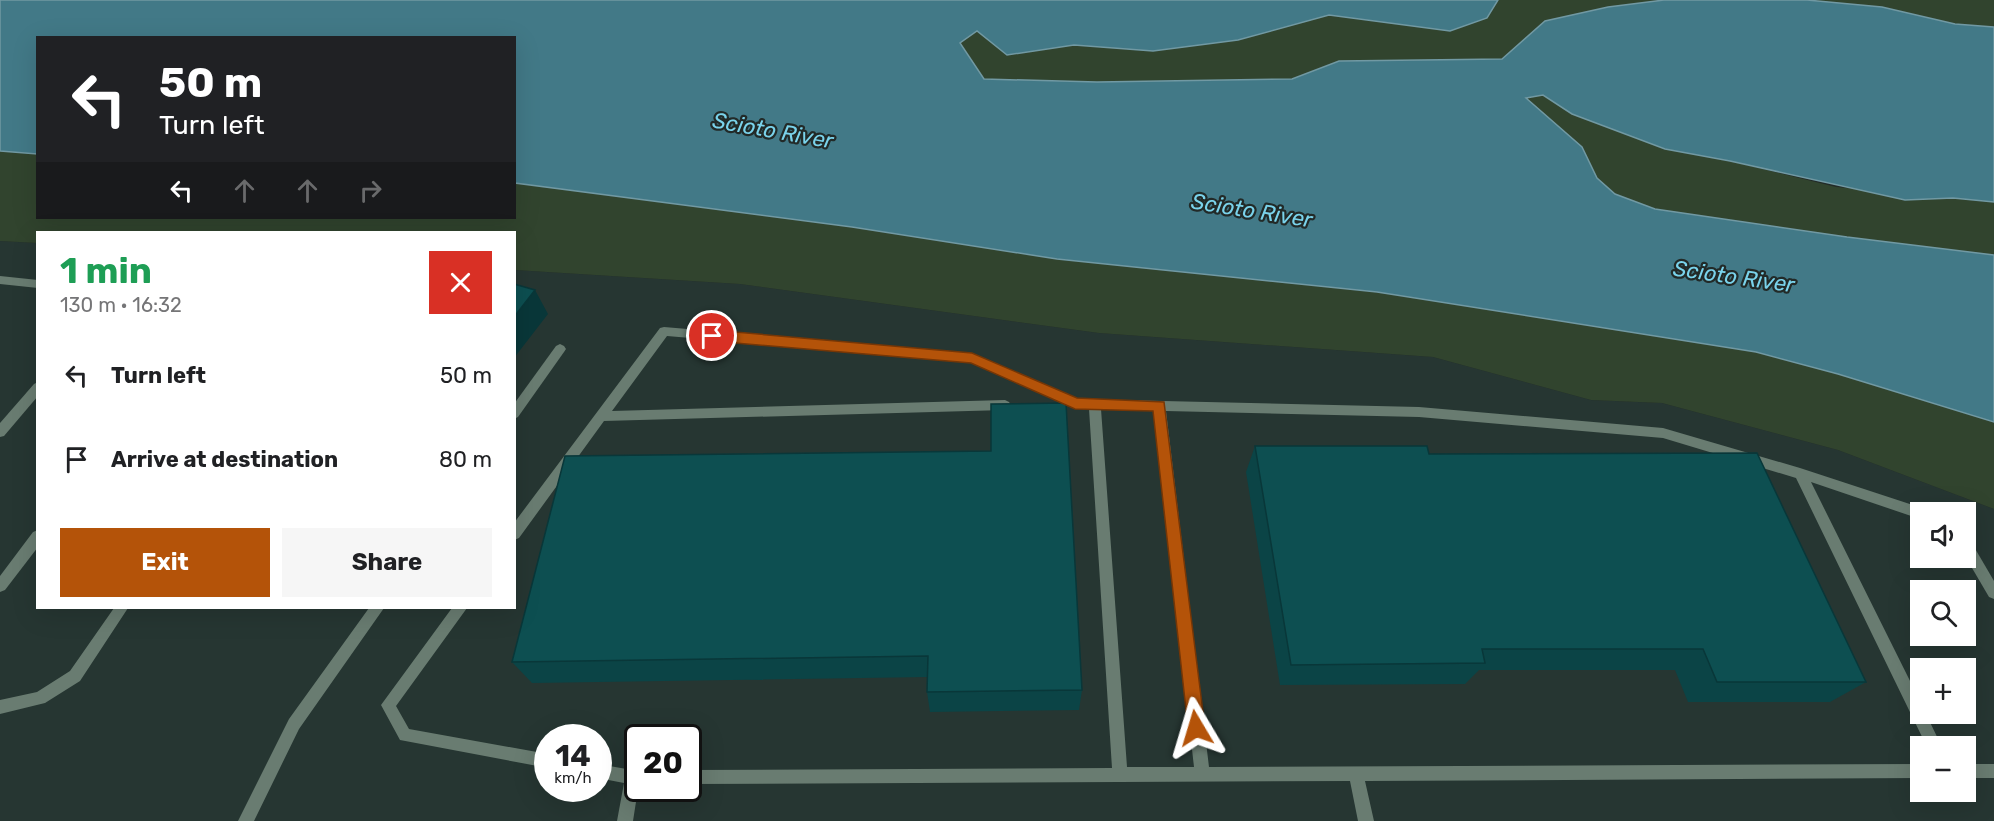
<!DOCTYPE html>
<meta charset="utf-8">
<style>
body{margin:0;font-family:Rubik,sans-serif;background:#f6f6f6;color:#202124;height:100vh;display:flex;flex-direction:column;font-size:22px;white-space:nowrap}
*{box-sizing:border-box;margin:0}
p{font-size:20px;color:#757577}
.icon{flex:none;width:33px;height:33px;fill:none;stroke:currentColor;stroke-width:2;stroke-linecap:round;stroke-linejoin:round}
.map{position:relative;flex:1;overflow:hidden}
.side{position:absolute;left:36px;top:231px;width:480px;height:378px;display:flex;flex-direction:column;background:#fff;border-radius:0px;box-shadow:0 6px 24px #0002}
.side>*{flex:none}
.top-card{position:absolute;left:36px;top:36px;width:480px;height:183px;border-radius:0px;box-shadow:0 6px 24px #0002;background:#202124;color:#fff;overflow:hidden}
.tools{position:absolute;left:1910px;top:502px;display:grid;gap:12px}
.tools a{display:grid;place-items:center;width:66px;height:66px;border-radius:0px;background:#fff;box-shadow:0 6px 24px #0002;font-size:30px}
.speed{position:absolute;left:534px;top:724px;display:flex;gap:12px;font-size:30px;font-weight:700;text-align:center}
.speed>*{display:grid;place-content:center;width:78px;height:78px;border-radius:50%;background:#fff;box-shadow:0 6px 24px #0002;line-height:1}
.speed small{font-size:15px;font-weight:400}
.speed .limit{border:3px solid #111;border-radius:9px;background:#fff;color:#111}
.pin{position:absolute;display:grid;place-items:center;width:51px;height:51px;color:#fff;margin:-26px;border:3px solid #fff;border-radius:50%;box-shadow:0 2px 6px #0007}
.me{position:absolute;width:66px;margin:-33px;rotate:353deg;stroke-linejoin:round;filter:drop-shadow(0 0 4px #0008)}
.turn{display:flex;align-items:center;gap:21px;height:126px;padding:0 24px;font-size:27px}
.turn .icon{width:78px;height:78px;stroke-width:2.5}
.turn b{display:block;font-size:42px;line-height:51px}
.lanes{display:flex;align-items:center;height:57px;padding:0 24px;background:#0003;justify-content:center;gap:30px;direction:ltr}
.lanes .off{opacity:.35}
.round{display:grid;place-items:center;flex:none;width:63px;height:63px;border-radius:0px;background:#f6f6f6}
.summary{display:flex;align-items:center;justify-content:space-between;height:102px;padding:0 24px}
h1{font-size:36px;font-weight:700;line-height:45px;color:#1e9e55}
.primary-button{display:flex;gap:12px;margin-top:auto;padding:12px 24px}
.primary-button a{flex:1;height:69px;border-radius:0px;background:#b45309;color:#fff;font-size:24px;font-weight:700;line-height:69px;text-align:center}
.primary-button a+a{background:#f6f6f6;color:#202124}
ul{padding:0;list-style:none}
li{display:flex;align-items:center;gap:18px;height:84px;padding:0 24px}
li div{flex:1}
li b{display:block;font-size:22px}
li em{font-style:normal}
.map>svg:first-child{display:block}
.built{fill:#263632;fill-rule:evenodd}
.green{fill:#31442e}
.water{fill:#427987;stroke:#7199a3;stroke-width:1.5}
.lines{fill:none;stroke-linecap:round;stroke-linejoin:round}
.lane{fill:#697c71;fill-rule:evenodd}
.wall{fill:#0b4446}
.shaded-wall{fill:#093739}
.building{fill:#0d4f51;stroke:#093739;stroke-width:1.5}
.route{fill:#b45309;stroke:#753606;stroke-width:1.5}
.labels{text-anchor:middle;stroke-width:4.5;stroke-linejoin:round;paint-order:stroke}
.water-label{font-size:22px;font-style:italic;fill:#7ad3eb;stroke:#222a28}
</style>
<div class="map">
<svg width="1994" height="821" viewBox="0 0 1994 821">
<rect width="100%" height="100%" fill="#222a28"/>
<!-- built -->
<path class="built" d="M0,241L37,243L38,608H514L515,270L740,284L1099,333L1433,357L1591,400L1662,403L1838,450L1994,509V821H0ZM1920,513H1965V558H1920ZM1920,591H1965V636H1920ZM1920,669H1965V714H1920ZM548,738H598V789H548ZM638,738H688V789H638ZM1920,747H1965V792H1920Z"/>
<!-- green -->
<g class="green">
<path d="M1498,0H1664L1608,7L1518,46L1502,59L1339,61L1292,79L1097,82L984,79L960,43L977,31L1007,55L1074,45L1153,51L1238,40L1329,15L1450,31L1487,18Z"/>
<path d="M1807,0H1994V27L1955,24L1882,7Z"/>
<path d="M1543,95L1572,114L1665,149L1730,161L1836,187L1994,202V255L1847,237L1655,209L1615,194L1597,178L1581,147L1526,98Z"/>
<path d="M0,151L37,154L38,218H514L515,183L852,227L1057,259L1377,292L1756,352L1838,374L1994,422V509L1838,450L1662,403L1591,400L1433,357L1099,333L740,284L515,270L514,232H38L37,243L0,241Z"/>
</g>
<!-- water -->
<path class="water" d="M0,0H1498L1487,18L1450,31L1329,15L1238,40L1153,51L1074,45L1007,55L977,31L960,43L984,79L1097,82L1292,79L1339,61L1502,59L1545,21L1608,7L1664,0H1807L1882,7L1955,24L1994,27V202L1953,198L1905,200L1730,161L1665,149L1572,114L1543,95L1526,98L1582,147L1597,178L1615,194L1655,209L1847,237L1994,255V422L1838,374L1756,352L1377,292L1057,259L852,227L515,183L514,38H38L37,154L0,151Z"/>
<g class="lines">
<!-- lane -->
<g class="lane">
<path d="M0,276L38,280V288L0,284Z"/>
<path d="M664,327L972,353L1076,399L1419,407L1663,428L1800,468L1925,509L1926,513H1920V519L1811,482L1920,701V714H1926L1942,747H1927L1796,478L1663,438L1419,417L1166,411L1209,767L1920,764V778L1365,781L1374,821H1358L1350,781L688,784V770L1112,768L1089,409L1071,407L971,362L667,336L612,411L1005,400L1009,402L1011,405L1009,408L1005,410L604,421L519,538L514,540V523L660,328ZM1101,409L1154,411L1194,767H1127Z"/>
<path d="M560,344L564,346L566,349L564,352L518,417L514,419V404L556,346Z"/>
<path d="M38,382V396L4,436L0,437V423L34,384Z"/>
<path d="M38,530V547L5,590L0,592V576L33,532Z"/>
<path d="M1965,538L1970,540L1994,581V599L1989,597L1965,556Z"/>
<path d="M114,608H128L80,681L45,703L0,714V700L37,692L70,671Z"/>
<path d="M369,608H384L299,729L254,821H238L289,719Z"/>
<path d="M452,608H467L396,706L409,729L548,754V768L400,740L381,705Z"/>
<path d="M598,764L638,771V789L633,821H617L624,783L598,778Z"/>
<rect x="1965" y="764" width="29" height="14"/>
</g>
</g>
<!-- wall -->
<g class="wall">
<path d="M1255,446L1866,682L1830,702H1688L1675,670H1479L1465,684L1280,685L1246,472Z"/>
<path d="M565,456L1082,690L1079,710L930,712L927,692L928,677L532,683L512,662Z"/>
</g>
<!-- shaded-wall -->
<path class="shaded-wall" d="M535,290L548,314L514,358V317Z"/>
<!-- building -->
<g class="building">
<path d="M514,284L535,290L514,317Z"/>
<path d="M1066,403L1082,690L927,692L928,656L512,662L565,456L991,451V404Z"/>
<path d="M1255,446H1427L1429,454L1757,453L1866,682H1717L1703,649H1482L1485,663L1291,665Z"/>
</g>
<!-- route -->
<path class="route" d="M712,330L972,353L1077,398L1164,402L1205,728L1202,734L1196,736L1191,734L1188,728L1153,411L1075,409L971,363L712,341L705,336Z"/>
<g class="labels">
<!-- water labels -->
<g class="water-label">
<text transform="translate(773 130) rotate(10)" y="8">Scioto River</text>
<text transform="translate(1252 210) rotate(9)" y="8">Scioto River</text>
<text transform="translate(1734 276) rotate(8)" y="8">Scioto River</text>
</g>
</g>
</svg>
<div class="tools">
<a><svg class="icon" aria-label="sound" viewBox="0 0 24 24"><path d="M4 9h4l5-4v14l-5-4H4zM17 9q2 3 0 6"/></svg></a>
<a><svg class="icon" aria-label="search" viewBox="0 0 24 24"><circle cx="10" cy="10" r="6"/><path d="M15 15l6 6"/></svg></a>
<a>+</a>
<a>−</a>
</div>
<div class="speed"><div>14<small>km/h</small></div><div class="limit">20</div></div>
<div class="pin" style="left:712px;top:336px;background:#d93025"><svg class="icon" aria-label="arrive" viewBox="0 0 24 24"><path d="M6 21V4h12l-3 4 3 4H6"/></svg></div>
<svg class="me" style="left:1196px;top:728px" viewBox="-20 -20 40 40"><path d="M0-17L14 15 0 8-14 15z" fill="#b45309" stroke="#fff" stroke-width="4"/></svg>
<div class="top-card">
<div class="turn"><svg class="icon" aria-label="left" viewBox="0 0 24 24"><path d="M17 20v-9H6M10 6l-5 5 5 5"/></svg><div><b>50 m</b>Turn left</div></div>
<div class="lanes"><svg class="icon" aria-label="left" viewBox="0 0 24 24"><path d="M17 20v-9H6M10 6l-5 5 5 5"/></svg><svg class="icon off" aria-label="ahead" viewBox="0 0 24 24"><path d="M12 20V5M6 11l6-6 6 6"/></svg><svg class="icon off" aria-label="ahead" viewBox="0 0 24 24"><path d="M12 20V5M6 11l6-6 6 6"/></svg><svg class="icon off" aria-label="right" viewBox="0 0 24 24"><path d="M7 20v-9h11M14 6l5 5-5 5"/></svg></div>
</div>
<section class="side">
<div class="summary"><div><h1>1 min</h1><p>130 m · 16:32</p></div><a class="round" style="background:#d93025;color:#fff"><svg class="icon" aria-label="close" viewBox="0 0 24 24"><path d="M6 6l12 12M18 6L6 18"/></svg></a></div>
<ul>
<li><svg class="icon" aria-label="left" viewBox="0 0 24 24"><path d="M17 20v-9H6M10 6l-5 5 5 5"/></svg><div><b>Turn left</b></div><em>50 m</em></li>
<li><svg class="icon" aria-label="arrive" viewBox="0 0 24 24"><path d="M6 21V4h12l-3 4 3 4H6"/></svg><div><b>Arrive at destination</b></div><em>80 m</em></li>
</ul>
<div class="primary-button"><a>Exit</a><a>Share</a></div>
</section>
</div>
